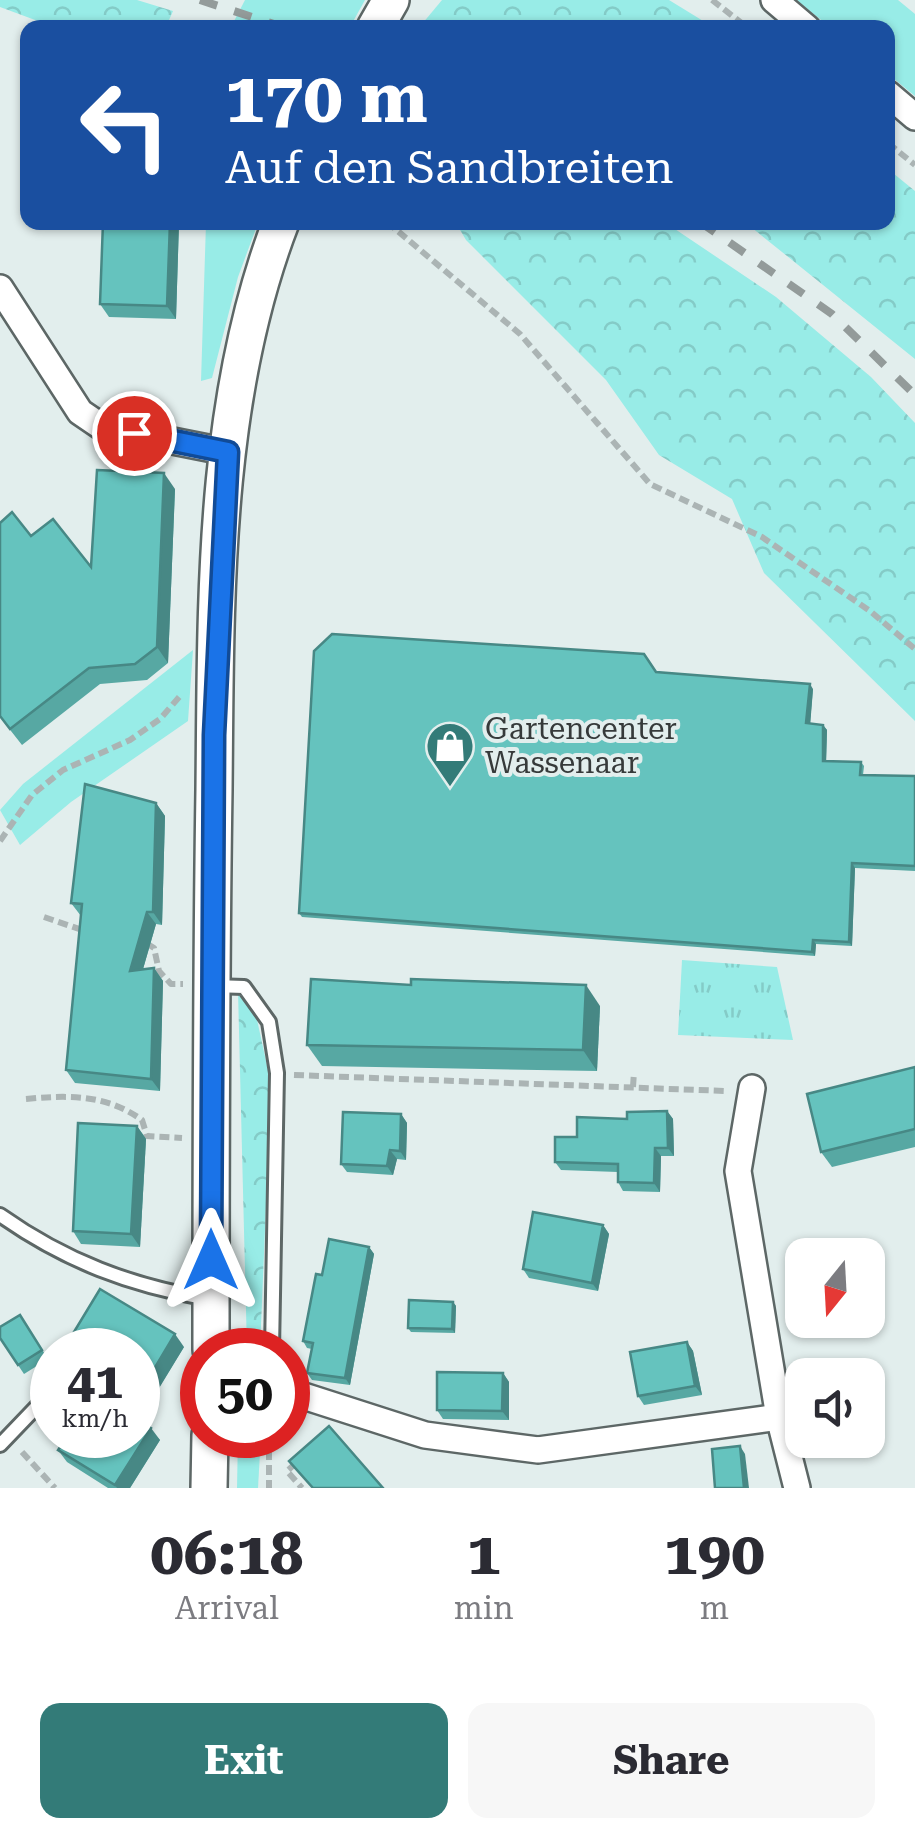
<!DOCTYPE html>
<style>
body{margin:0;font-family:"Roboto Serif",serif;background:#f7f7f7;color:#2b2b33;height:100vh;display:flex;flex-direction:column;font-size:38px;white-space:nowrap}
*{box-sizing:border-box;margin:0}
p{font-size:32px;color:#7c7c81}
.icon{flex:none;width:55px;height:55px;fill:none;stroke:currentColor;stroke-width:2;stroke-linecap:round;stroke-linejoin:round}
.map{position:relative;height:1488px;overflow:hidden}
.sheet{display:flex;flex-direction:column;background:#fff;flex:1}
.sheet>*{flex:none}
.hud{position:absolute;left:20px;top:20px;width:875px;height:210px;border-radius:20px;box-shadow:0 2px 8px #0004;background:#1a4fa0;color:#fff;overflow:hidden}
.needle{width:65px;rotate:198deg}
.controls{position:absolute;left:785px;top:1238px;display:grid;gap:20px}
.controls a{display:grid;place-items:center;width:100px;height:100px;border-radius:20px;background:#fff;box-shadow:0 2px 8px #0004;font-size:50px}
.speed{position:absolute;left:30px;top:1328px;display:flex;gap:20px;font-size:50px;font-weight:700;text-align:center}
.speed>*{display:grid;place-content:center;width:130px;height:130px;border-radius:50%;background:#fff;box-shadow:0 2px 8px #0004;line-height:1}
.speed small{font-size:25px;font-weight:400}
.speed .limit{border:15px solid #d22;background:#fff;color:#111}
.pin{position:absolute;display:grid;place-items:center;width:85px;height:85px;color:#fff;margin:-42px;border:5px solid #fff;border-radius:50%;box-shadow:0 2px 10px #0007}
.me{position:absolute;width:110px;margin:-55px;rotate:0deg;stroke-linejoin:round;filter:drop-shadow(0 0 8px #0008)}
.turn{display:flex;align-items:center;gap:35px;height:210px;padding:0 40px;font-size:45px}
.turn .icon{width:130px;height:130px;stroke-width:2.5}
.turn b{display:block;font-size:70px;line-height:85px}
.eta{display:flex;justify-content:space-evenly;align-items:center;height:170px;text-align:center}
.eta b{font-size:60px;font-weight:700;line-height:70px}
.cta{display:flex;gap:20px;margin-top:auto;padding:20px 40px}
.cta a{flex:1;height:115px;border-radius:20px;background:#337b78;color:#fff;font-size:40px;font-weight:700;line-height:115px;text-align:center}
.cta a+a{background:#f7f7f7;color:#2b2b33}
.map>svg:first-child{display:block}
.green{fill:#98ece7}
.forest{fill:url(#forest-crowns)}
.park{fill:url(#park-tufts)}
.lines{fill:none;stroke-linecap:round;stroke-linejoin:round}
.service-casing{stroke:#5d6766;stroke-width:18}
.minor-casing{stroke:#5d6766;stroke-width:30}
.secondary-casing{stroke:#5d6766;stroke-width:40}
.path{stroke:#abb4b4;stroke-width:6;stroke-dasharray:10 5;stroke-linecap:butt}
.service{stroke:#fff;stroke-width:12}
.minor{stroke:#fff;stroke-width:25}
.secondary{stroke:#fff;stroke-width:35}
.rail{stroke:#939b9a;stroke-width:8;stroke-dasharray:18 18;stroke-linecap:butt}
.wall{fill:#57a8a3}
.shaded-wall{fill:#478885}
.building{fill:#65c3be;stroke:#478885;stroke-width:2.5}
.route-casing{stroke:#114b97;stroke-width:25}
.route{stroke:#1a73e8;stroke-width:18}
.labels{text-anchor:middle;stroke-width:8;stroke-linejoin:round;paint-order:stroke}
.poi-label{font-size:30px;fill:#363a3a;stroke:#e2eeed;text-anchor:start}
</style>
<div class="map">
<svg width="915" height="1488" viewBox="0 0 915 1488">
<defs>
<pattern id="forest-crowns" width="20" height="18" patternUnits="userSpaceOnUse" patternTransform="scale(2.5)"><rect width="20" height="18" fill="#98ece7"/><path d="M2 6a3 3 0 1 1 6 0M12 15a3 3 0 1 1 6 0" fill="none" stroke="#84cbc7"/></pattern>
<pattern id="park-tufts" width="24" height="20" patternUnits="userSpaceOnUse" patternTransform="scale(2.5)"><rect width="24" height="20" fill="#98ece7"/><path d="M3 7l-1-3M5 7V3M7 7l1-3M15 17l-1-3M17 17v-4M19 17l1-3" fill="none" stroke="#84cbc7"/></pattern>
</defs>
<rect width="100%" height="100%" fill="#e2eeed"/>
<!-- green -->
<g class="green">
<path d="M245,0H365L350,27H231Z"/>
<path d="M796,0H898L915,14V96L888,74V28L830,27Z"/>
<path d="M206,223H258L238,277L212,378L201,381Z"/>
<path d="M193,650L188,721L71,802L20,845L0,810L23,784Z"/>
<path d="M238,1435H261L258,1488H237Z"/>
</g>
<!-- forest -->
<g class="forest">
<path d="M0,0H137L173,11L166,27H54L0,7Z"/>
<path d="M442,0H669L713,27L433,28L422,24Z"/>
<path d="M888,169L915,191V359L746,223L888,222Z"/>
<path d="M456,223H666L776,297L871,377L915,423V721L764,573L732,499L659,455L606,380L466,240Z"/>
<path d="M238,991L256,1015L271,1084L260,1350H247Z"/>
</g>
<!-- park -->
<path class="park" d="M682,960L777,967L793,1040L678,1035Z"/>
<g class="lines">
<!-- service casing -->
<g class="service-casing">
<g id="service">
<path d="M213,986L244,987L269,1022L277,1073L272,1350"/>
<path d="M0,1215C65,1261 131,1286 209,1299"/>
<path d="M0,1445L46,1397"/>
</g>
</g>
<!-- minor casing -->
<g class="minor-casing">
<g id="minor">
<path d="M774,0L807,28"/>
<path d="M888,94L915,117"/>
<path d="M0,288L80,412L102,427L228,452"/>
<path d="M752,1088L738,1171L779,1417L797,1488"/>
<path d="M288,1391L425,1435L538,1450L779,1417"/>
</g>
</g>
<!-- secondary casing -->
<g class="secondary-casing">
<g id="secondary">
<path d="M375,28L391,0"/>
<path d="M211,1350C211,1163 211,977 214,790C216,602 212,401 281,222"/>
<path d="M209,1488L210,1435"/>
</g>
</g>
<!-- path -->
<g class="path">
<path d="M712,0L748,28"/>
<path d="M888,143L915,165"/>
<path d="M387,222L520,334L650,484L762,537L870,611L915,649"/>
<path d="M0,841L32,795L63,770L130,740L160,719L181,695"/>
<path d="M44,917L85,931"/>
<path d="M146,943L154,948L159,971L171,984H183"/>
<path d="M294,1075L726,1091"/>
<path d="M633,1087L634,1072"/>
<path d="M26,1099C68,1095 106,1094 142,1120L147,1136L182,1138"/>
<path d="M269,1435V1488"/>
<path d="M22,1452L55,1488"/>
<path d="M296,1463L287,1471L302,1488"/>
</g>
<!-- service -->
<use href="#service" class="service"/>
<!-- minor -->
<use href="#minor" class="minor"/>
<!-- secondary -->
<use href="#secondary" class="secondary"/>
<!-- rail -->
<g class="rail">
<path d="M200,0L286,28"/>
<path d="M700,222L832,314L915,395"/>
</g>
</g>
<!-- wall -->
<g class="wall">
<path d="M103,222H179L176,319L109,317L100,304Z"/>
<path d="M175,489L168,663L147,680L100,684L22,745L0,717V523L31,536L91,567Z"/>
<path d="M656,672L813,689L810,723L823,725L827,730L826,761L861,762L864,766L863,775L915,776V871L855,868L852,946L816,944L815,956L302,917L299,913Z"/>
<path d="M156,803L165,816L162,925L156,924L143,969L154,968L163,981L160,1091L75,1083L66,1070L81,916L71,903Z"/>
<path d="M600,1006L597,1071L322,1066L307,1045Z"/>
<path d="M915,1067V1147L832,1167L821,1152Z"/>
<path d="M667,1111L673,1119L674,1156H661L660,1192L623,1191L618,1182V1172L561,1170L555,1162L627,1119Z"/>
<path d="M401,1114L407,1123L406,1160L397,1159L393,1175L347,1172L341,1164Z"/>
<path d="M137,1126L146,1139L140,1247L81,1244L73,1231Z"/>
<path d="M603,1225L609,1234L598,1291L529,1278L523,1269Z"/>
<path d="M369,1247L374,1254L350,1385L312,1380L307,1373L312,1349L307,1348L303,1341L322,1275Z"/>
<path d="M453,1302L456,1306L455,1333L411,1332L408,1328Z"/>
<path d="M20,1315L48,1359L24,1374L18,1365Z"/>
<path d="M687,1342L693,1351L702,1395L644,1405L638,1396Z"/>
<path d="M184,1347L139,1420L160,1440L130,1488H108L67,1462L58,1450L138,1350Z"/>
<path d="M503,1373L509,1382V1420L443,1419L437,1410Z"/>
</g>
<!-- shaded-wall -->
<g class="shaded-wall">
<path d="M170,222H179L176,319L167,306Z"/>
<path d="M164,473L175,489L168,663L157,647Z"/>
<path d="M810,684L813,689L810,727L806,723Z"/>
<path d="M823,725L827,730L826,766L823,761Z"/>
<path d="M156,803L165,816L162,925L153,912Z"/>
<path d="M852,863L855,868L852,946L849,942Z"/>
<path d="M147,912L156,924L139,983L130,971Z"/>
<path d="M813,940L816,944L815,956L812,952Z"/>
<path d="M154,968L163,981L160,1091L151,1079Z"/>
<path d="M586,985L600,1006L597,1071L583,1050Z"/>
<path d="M667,1111L673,1119L674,1156L668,1148Z"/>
<path d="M401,1114L407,1123L406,1160L400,1151Z"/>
<path d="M137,1126L146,1139L140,1247L131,1234Z"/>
<path d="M655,1148L661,1156L660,1192L654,1183Z"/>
<path d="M390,1150L397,1159L393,1175L387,1166Z"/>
<path d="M603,1225L609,1234L598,1291L592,1283Z"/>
<path d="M369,1247L374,1254L350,1385L345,1378Z"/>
<path d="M453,1302L456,1306L455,1333L452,1329Z"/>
<path d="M175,1334L184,1347L138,1423V1396Z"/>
<path d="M687,1342L693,1351L702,1395L695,1386Z"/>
<path d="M503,1373L509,1382V1420L502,1411Z"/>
<path d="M151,1428L160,1440L130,1488H117L115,1485Z"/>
<path d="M740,1446L745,1454L749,1488H744Z"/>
</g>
<!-- building -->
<g class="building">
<path d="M103,222H170L167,306L100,304Z"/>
<path d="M97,470L164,473L157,647L135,664L89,668L10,729L0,716V523L12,512L31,536L53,519L91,567Z"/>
<path d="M332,634L644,654L656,672L810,684L806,723L823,725V761L861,762L860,775L915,776V866L852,863L849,942L813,940L812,952L299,913L314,651Z"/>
<path d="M85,784L156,803L153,912H147L130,971L154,968L151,1079L66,1070L82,904L71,903Z"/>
<path d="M311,979L411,985V979L586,985L583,1050L307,1045Z"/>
<path d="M915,1067V1129L821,1152L807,1094Z"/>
<path d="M667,1111L668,1148H655L654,1183L618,1182V1164L555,1162V1137H577V1117L627,1119V1112Z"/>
<path d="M343,1112L401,1114L400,1151L390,1150L387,1166L341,1164Z"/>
<path d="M78,1123L137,1126L131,1234L73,1231Z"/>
<path d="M533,1212L603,1225L592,1283L523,1269Z"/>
<path d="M329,1239L369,1247L345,1378L307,1373L313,1343L303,1341L316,1274L322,1275Z"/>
<path d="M100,1289L175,1334L138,1396V1350H63Z"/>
<path d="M409,1300L453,1302L452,1329L408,1328Z"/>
<path d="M20,1315L42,1350L18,1365L0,1338V1327Z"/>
<path d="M687,1342L695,1386L638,1396L630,1352Z"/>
<path d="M437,1372L503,1373L502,1411L437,1410Z"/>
<path d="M138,1419L151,1428L115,1485L58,1450L68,1435H138Z"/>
<path d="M329,1426L383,1488H313L289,1461Z"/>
<path d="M740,1446L744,1488H715L712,1449Z"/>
</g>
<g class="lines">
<!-- route casing -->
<g class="route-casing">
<path id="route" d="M134,433L228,452L214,735L211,1260"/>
</g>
<!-- route -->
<use href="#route" class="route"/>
</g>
<!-- icons -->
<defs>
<g id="shop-pin" transform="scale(2.5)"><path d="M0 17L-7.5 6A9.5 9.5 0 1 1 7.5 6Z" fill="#337b78" stroke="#e2eeed"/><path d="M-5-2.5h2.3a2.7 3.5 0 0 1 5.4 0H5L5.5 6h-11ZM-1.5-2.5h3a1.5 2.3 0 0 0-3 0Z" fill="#fff"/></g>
</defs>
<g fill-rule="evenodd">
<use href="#shop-pin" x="450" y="746"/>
</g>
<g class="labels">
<!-- poi labels -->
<g class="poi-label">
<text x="485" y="739">Gartencenter<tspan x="485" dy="34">Wassenaar</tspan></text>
</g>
</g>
</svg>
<div class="controls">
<a><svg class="needle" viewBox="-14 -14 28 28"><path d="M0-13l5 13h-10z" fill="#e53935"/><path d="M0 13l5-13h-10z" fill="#7c7c81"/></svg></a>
<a><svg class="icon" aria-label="sound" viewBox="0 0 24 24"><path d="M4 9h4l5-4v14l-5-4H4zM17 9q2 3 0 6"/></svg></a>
</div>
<div class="speed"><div>41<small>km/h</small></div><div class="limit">50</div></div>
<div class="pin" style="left:134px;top:433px;background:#d93025"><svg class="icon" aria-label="arrive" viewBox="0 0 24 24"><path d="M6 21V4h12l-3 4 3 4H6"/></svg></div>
<svg class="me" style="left:211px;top:1260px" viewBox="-20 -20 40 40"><path d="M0-17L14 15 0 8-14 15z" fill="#1a73e8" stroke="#fff" stroke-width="4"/></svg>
<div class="hud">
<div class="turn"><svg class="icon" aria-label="left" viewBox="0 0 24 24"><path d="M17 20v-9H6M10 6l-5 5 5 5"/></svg><div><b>170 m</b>Auf den Sandbreiten</div></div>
</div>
</div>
<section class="sheet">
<div class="eta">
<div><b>06:18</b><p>Arrival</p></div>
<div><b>1</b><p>min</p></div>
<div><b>190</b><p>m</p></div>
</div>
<div class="cta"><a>Exit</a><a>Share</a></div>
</section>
